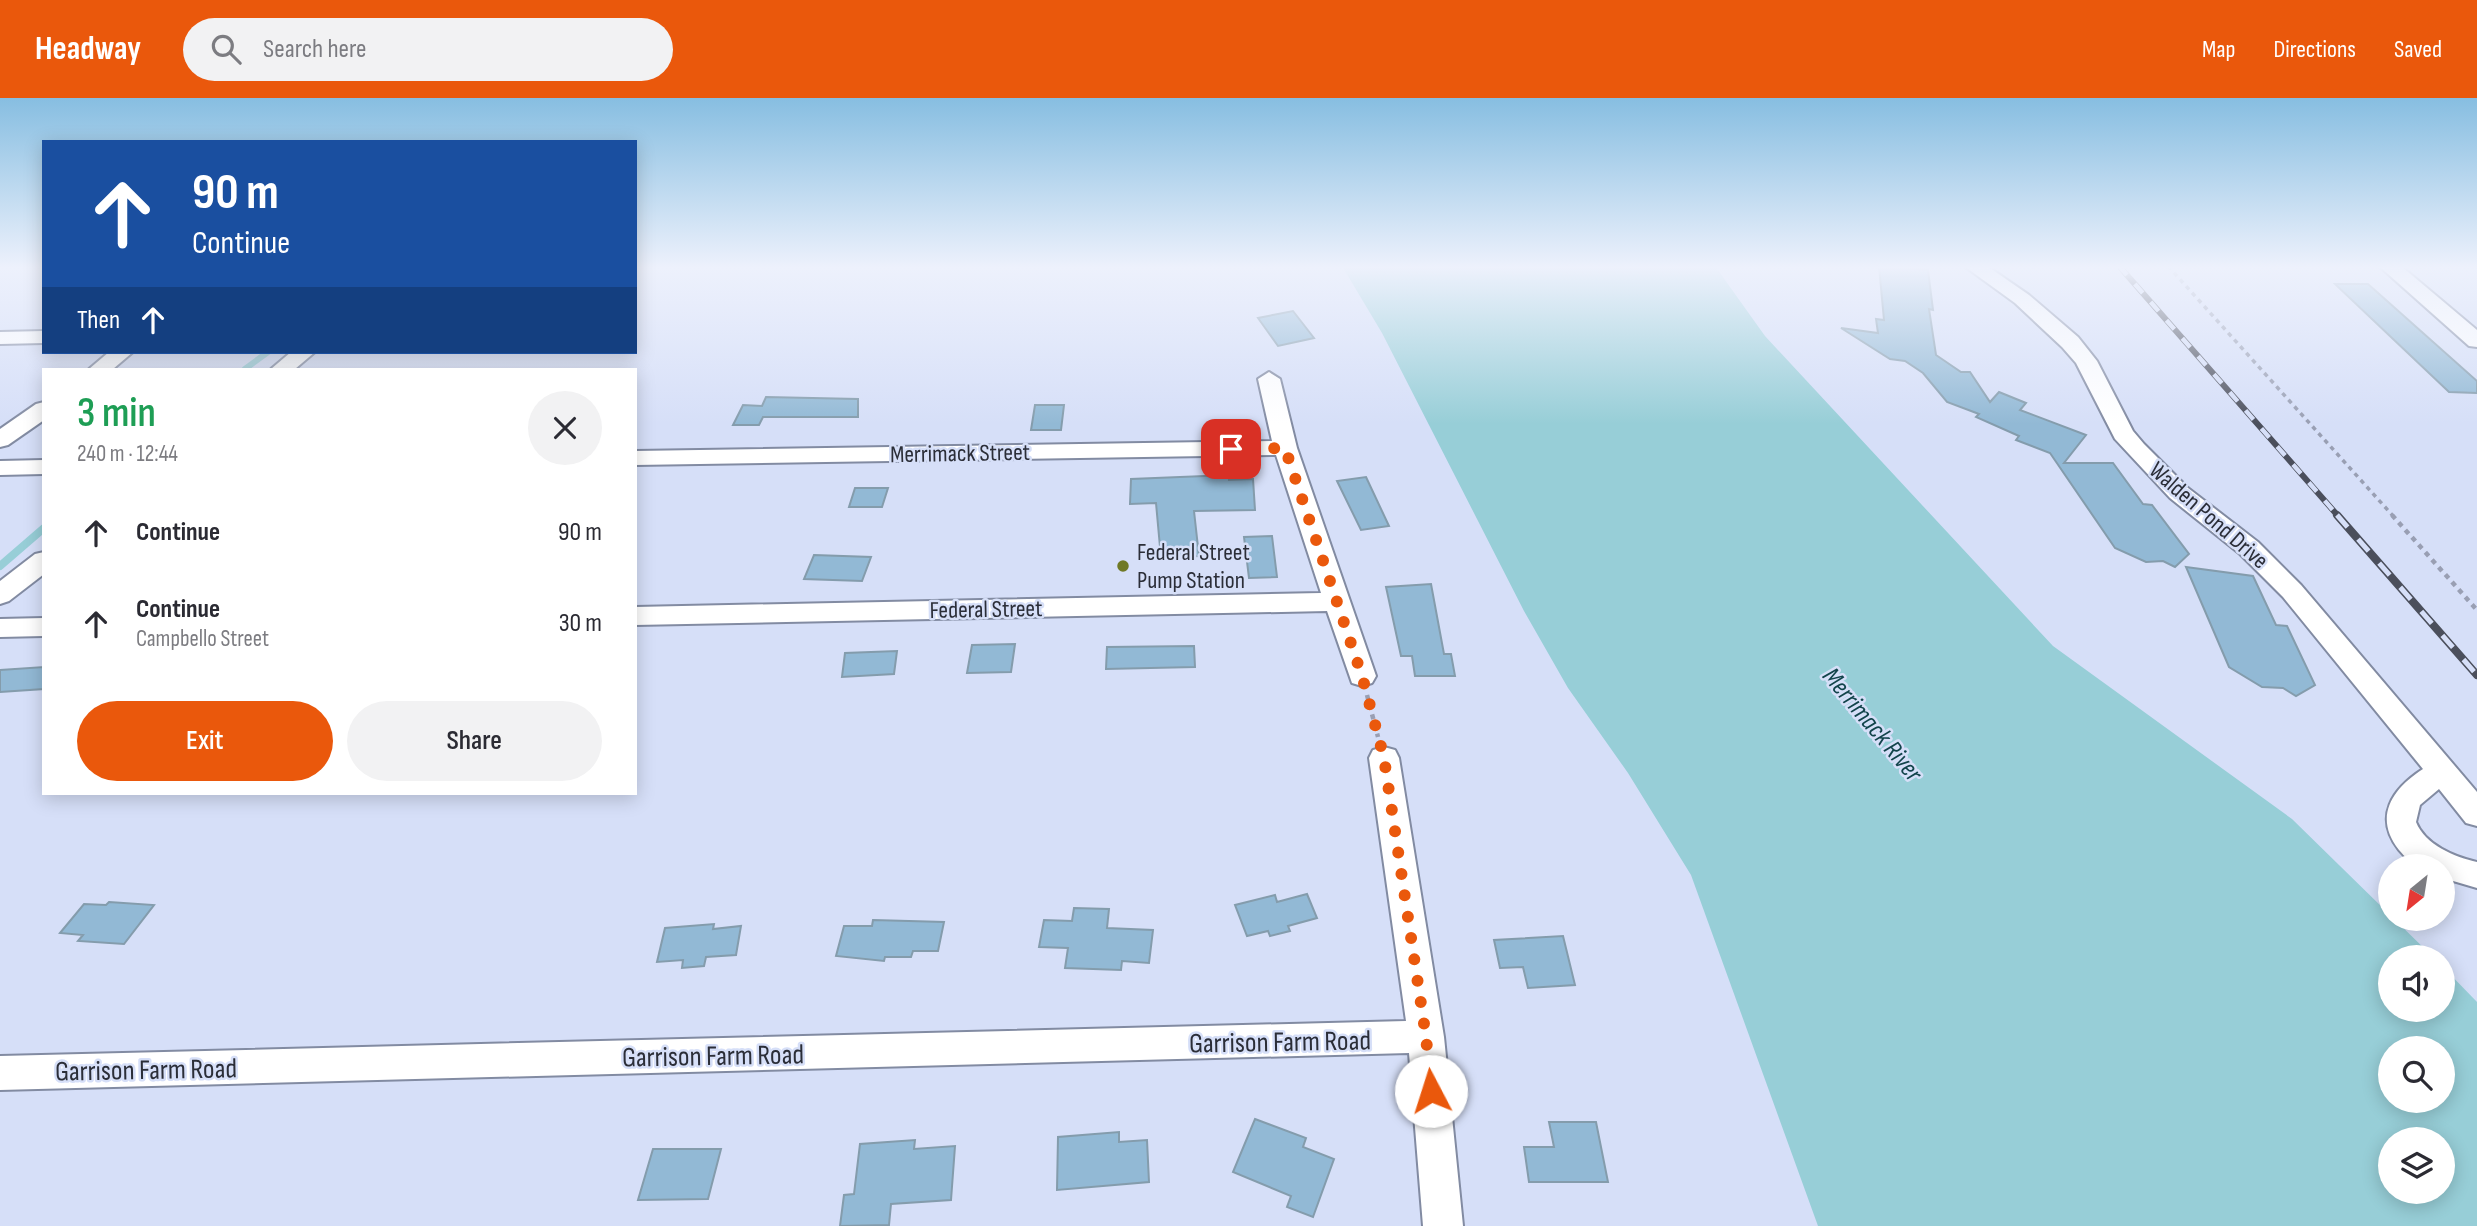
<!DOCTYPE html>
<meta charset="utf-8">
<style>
body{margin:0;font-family:"Sofia Sans Condensed",sans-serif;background:#f2f2f3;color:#2b2b33;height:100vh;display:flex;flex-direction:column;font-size:26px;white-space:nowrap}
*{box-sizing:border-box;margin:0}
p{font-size:23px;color:#7c7c81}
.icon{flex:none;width:38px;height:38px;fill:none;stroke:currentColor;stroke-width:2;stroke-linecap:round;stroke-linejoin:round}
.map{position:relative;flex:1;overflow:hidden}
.details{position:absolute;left:42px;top:270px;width:595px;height:427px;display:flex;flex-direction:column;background:#fff;border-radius:0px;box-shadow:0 4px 18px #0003}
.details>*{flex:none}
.hud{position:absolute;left:42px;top:42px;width:595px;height:214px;border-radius:0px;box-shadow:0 4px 18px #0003;background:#1a4fa0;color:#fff;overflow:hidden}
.needle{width:46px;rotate:210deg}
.tools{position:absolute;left:2378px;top:756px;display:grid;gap:14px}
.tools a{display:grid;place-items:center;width:77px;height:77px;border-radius:50%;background:#fff;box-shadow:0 4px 18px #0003;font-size:35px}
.pin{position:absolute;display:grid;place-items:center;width:60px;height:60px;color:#fff;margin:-30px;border-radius:14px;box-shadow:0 4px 10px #0006}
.me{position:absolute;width:77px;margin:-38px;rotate:355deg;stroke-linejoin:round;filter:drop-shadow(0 0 5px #0008)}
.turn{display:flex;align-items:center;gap:24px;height:147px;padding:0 35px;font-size:32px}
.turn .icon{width:91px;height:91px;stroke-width:2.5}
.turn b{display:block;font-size:49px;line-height:60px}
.then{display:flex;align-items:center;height:66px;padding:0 35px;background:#0003;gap:14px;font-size:26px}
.round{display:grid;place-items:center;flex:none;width:74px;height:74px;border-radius:37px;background:#f2f2f3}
.headline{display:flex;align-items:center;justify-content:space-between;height:119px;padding:0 35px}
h1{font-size:42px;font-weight:600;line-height:52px;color:#1e9e55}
.action{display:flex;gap:14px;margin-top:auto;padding:14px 35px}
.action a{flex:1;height:80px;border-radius:42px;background:#ea580c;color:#fff;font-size:28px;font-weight:600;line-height:80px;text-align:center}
.action a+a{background:#f2f2f3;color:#2b2b33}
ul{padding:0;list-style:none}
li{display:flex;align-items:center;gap:21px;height:91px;padding:0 35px}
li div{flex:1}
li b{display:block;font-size:26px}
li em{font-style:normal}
header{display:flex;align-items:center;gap:42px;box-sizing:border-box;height:98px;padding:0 35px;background:#ea580c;color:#fff}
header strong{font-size:33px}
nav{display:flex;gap:38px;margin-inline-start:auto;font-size:24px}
.search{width:490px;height:63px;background:#f2f2f3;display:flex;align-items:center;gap:18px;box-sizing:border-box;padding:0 24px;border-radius:38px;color:#7c7c81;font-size:26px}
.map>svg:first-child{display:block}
.water{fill:#97ced7;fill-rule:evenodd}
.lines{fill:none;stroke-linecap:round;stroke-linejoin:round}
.stream-far1{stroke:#97ced7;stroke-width:6}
.stream{stroke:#97ced7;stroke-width:8}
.building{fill:#92b9d5;stroke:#849cac;stroke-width:2}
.street-casing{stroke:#828ba2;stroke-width:4}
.path-far1{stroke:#999fb3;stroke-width:3.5;stroke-dasharray:4.5 4.5;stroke-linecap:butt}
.path{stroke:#999fb3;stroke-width:4.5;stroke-dasharray:5 5;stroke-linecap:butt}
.street{fill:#fff;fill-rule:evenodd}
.rail-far1-casing{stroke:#4b4f5c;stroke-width:6}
.rail-casing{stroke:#4b4f5c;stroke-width:8}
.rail-far1{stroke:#d6dff8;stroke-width:4.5;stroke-dasharray:12;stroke-linecap:butt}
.rail{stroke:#d6dff8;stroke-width:5;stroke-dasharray:16;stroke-linecap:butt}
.route{stroke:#ea580c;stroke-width:12;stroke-dasharray:0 21.6}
.poi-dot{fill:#6f7925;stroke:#d6dff8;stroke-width:2.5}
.labels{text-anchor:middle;stroke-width:5;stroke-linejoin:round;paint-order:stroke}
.street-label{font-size:24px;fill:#2b2e38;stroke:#d6dff8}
.poi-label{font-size:24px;fill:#2b2e38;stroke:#d6dff8;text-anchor:start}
.water-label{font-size:26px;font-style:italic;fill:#12444b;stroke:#d6dff8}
.near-street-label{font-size:28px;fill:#2b2e38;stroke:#d6dff8}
</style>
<header>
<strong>Headway</strong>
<div class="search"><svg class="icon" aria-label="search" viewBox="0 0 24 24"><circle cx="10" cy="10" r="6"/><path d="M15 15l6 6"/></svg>Search here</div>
<nav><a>Map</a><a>Directions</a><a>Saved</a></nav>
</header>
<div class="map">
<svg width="2477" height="1128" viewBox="0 0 2477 1128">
<rect width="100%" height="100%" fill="#d6dff8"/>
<!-- water -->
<path class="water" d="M1342,168H1715L1765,238L2053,548L2292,721L2433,859H2390V912H2443V869L2477,904V1128H1818L1691,777L1628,675L1568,590L1524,513L1382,235ZM2390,950H2443V1003H2390ZM2390,1041H2443V1094H2390Z"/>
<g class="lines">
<!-- stream-far1 -->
<path class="stream-far1" d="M245,271L268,254"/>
<!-- stream -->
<path class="stream" d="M0,468L44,430"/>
</g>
<!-- building -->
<g class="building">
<path d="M1879,168L1928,172L1933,212L1929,211L1936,257L1961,274H1970L1990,304L1999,294L2026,305L2020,312L2086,337L2064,365H2113L2143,406L2152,407L2189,456L2175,469L2163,463L2146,464L2115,450L2050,355L2016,342L2019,338L1976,319L1979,316L1947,304L1923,275L1905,263L1890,261L1841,230L1878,235L1876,221L1884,222Z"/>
<path d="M2335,186H2368L2477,283V295L2449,294Z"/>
<path d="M1293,213L1314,240L1278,248L1258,220Z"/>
<path d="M766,299L858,301V319H763L759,327H733L743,307L762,308Z"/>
<path d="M1035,307H1064L1061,332H1031Z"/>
<path d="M1229,377V382L1253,381L1255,412L1194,413L1199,458L1161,460L1156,405L1130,406L1131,381Z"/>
<path d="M1366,379L1389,428L1361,432L1337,383Z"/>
<path d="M855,390H888L882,409H849Z"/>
<path d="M1272,438L1277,479L1249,480L1244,439Z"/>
<path d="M814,457L871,459L862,483L804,481Z"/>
<path d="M2186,469L2253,478L2276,527L2287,528L2315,587L2296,598L2283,590L2262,589L2229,569Z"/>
<path d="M1431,486L1444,556H1451L1455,578H1415L1412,558H1401L1386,489Z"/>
<path d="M1015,546L1011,574L967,575L972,547Z"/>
<path d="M1194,548L1195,569L1106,571L1107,549Z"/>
<path d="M897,553L894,576L842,579L845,555Z"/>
<path d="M44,569V591L0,594V572Z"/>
<path d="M1307,796L1317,820L1288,828L1290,833L1270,838L1268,833L1247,838L1235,807L1275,797L1277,804Z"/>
<path d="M109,804L154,807L124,846L78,843L83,837L60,835L84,806L106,807Z"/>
<path d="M1074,810L1109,811L1107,830L1153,832L1149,865L1122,863L1121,872L1065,870L1068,850L1039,849L1044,822L1072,823Z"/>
<path d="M873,822L944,824L938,853H913L911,859H885L884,863L836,858L844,828H872Z"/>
<path d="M714,826L713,831L741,828L736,857L706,859L704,868L682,870L683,862L657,864L665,830Z"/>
<path d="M1563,838L1575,887L1528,890L1523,869L1500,870L1494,842Z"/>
<path d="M1255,1021L1306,1040L1303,1049L1334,1061L1313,1119L1287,1109L1291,1098L1233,1074Z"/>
<path d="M1549,1024H1596L1608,1084H1529L1524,1049H1554Z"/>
<path d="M1119,1034V1044L1147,1042L1149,1084L1057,1092L1058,1039Z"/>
<path d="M915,1042L914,1051L955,1048L951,1102L891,1106L889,1127L840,1128L844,1097L854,1096L860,1046Z"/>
<path d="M653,1051H721L708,1101L638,1102Z"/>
</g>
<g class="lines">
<!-- street casing -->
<g class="street-casing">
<g id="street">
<path d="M1964,168H1987L2029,197L2078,239L2097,263L2133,333L2144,346L2188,390L2258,444L2301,487L2477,694V728L2466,725L2439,691L2420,707L2416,724C2425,747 2455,759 2477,764V790L2443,780V768C2436,768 2428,770 2421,768C2413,767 2404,758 2399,752C2373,719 2392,691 2423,671L2283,499L2240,456L2170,400L2115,341L2076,265L2062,249L2015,205Z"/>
<path d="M2379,168H2401L2477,232V249L2469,248Z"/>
<path d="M44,233V245L0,246V234Z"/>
<path d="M109,254H133L113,271H89Z"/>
<path d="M291,254H315L295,271H271Z"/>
<path d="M1269,274L1280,281L1297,350L1376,578L1372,585L1362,588L1352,585L1327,513L635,527V509L1321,495L1276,357L635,367V353L1272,343L1258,281Z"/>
<path d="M44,304V322L8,347L0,349V331L36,306Z"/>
<path d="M44,362V376L0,377V363Z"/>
<path d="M44,454V476L9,503L0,506V483L35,456Z"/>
<path d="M44,520V538L0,539V521Z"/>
<path d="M1384,649L1395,652L1399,660L1444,939L1463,1128H1423L1409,955L0,992V958L1406,923L1369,660L1373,652Z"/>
</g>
</g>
<!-- path-far1 -->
<path class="path-far1" d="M2168,168L2394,419"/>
<!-- path -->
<g class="path">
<path d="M2392,417L2477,512"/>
<path d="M1367,597L1378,639"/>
</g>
<!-- street -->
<use href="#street" class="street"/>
<!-- rail-far1 casing -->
<g class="rail-far1-casing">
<path id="rail-far1" d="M2119,168L2339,419"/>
</g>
<!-- rail casing -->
<g class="rail-casing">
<path id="rail" d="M2337,417L2477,577"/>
</g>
<!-- rail-far1 -->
<use href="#rail-far1" class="rail-far1"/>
<!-- rail -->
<use href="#rail" class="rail"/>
</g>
<!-- sky -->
<linearGradient id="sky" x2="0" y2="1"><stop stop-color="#87bee1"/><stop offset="0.52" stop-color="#edf1fc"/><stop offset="1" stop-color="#edf1fc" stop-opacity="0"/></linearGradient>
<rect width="2477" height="326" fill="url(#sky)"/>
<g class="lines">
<!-- route -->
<path class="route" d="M1231,351L1285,350L1362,578L1384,660L1426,939L1431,993"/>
</g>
<!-- markers -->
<circle class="poi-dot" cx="1123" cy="468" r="7"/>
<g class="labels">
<!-- street labels -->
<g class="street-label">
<text transform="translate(960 355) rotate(-1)" y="8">Merrimack Street</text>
<text transform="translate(2209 417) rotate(41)" y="8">Walden Pond Drive</text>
<text transform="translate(986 511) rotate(-1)" y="8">Federal Street</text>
</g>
<!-- poi labels -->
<g class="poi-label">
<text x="1137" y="462">Federal Street<tspan x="1137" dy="28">Pump Station</tspan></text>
</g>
<!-- water labels -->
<g class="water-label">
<text transform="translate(1873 626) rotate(50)" y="9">Merrimack River</text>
</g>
<!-- near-street labels -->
<g class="near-street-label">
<text transform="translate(1280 943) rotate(-1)" y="10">Garrison Farm Road</text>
<text transform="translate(713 957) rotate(-1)" y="10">Garrison Farm Road</text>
<text transform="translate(146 971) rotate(-1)" y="10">Garrison Farm Road</text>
</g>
</g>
</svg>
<div class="tools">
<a><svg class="needle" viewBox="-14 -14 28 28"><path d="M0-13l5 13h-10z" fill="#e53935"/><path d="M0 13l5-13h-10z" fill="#7c7c81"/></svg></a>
<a><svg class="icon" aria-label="sound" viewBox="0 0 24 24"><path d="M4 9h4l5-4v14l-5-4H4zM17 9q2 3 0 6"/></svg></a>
<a><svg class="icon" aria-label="search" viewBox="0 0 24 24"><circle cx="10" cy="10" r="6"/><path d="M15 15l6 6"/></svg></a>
<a><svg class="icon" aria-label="layers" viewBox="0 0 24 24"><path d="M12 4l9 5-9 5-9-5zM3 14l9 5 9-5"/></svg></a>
</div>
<div class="pin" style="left:1231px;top:351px;background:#d93025"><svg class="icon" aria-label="arrive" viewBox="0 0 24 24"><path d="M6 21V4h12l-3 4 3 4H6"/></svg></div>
<svg class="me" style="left:1431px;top:993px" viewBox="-20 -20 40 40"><circle r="19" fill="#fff"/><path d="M0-13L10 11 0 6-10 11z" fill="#ea580c"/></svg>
<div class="hud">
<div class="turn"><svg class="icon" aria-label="ahead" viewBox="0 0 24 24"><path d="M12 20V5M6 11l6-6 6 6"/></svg><div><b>90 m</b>Continue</div></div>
<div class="then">Then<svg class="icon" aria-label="ahead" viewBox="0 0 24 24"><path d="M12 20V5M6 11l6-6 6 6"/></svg></div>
</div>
<section class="details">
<div class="headline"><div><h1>3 min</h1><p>240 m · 12:44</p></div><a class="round"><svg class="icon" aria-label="close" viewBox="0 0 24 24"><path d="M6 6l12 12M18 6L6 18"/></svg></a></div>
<ul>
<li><svg class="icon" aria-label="ahead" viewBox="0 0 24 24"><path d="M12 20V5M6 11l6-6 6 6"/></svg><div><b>Continue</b></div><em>90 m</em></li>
<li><svg class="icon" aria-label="ahead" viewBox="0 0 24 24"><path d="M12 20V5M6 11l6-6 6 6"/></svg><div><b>Continue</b><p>Campbello Street</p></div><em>30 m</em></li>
</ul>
<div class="action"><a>Exit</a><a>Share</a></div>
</section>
</div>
